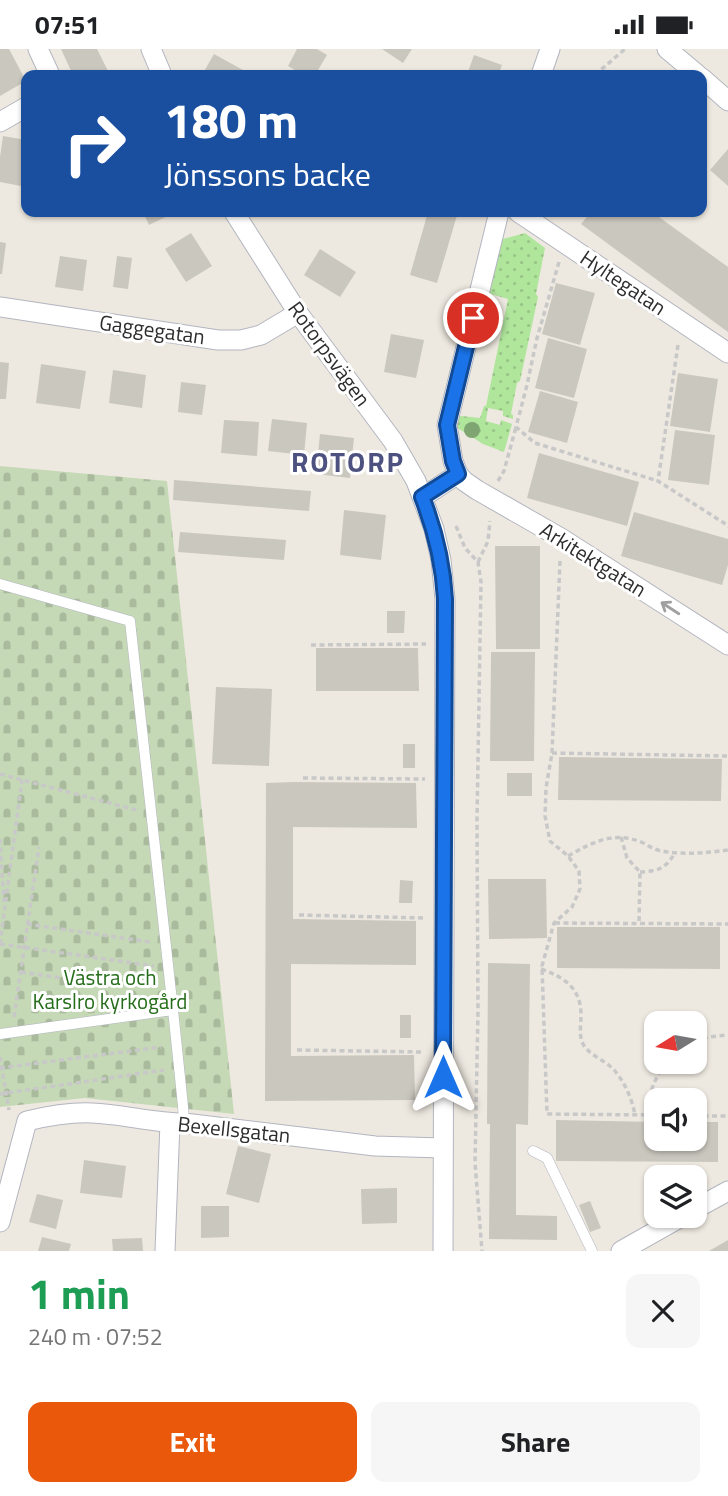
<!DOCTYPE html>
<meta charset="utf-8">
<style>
body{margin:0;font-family:"Titillium Web",sans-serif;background:#f6f6f6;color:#202124;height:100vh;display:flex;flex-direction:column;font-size:26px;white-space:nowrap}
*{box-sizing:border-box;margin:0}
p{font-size:23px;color:#757577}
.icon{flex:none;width:38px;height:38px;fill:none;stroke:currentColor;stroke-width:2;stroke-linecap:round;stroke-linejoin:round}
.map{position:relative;height:1202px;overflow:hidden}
.details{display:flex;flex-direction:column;background:#fff;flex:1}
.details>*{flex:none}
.top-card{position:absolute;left:21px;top:21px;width:686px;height:147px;border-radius:14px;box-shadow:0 2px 5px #0004;background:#1a4fa0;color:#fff;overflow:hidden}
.needle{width:46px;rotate:259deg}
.fabs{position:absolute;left:644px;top:962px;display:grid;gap:14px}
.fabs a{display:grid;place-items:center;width:63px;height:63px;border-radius:14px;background:#fff;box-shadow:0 2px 5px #0004;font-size:35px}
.pin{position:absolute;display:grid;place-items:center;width:60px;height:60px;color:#fff;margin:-30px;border:4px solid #fff;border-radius:50%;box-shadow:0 2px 7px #0007}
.me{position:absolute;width:77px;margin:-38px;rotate:0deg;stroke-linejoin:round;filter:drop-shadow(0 0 5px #0008)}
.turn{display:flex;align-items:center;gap:24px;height:147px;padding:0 28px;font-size:32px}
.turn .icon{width:91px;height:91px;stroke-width:2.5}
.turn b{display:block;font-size:49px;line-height:60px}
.round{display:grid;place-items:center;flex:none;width:74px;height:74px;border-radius:14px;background:#f6f6f6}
.head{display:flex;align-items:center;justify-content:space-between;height:119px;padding:0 28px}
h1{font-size:42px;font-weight:700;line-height:52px;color:#1e9e55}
.cta{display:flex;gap:14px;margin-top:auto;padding:14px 28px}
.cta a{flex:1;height:80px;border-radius:14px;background:#ea580c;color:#fff;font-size:28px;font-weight:700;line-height:80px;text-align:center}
.cta a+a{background:#f6f6f6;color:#202124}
.status{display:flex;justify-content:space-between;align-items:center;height:49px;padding:0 35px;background:#fff;direction:ltr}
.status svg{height:19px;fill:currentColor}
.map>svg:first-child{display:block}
.grass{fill:url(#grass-dots)}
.cemetery{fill:url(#cemetery-stones)}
.building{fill:#cac7be}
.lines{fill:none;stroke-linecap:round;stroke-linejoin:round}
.lane-casing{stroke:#b3b5c0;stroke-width:11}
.street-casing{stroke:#b3b5c0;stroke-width:21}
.path{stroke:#c8c8c8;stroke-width:3.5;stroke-dasharray:5 3.5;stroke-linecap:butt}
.lane{stroke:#fff;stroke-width:10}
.street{stroke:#fff;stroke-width:19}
.tree{fill:#7fa573}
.oneway{stroke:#a0a0a0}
.route-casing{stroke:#114b97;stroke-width:18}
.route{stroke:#1a73e8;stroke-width:12}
.labels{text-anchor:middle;stroke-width:6;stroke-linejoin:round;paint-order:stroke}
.street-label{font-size:21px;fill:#2d2d2d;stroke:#fff}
.park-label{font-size:21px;fill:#256d1a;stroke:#fff}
.district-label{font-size:28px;font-weight:bold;letter-spacing:2px;fill:#4c517f;stroke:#fff}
</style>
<div class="status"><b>07:51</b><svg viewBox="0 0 49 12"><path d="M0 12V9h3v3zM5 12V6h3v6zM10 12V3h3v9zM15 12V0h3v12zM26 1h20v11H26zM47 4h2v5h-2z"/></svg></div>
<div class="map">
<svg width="728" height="1202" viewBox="0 0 728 1202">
<defs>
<pattern id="grass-dots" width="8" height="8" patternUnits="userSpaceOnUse" patternTransform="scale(1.75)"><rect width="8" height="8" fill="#b0e59c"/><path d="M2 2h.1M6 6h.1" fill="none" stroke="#98c587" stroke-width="1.8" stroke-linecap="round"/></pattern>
<pattern id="cemetery-stones" width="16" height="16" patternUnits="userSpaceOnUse" patternTransform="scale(1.75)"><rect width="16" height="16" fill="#c5d9b6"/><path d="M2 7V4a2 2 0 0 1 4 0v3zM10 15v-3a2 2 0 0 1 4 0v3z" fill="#aabb9d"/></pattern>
</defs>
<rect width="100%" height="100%" fill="#eee9e0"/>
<!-- grass -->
<path class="grass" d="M525,184L545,199L536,245L538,248L520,332L517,334L511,365L513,366V370L503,367V362L488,359L486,372L500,376L501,371L512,375L504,403L483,395L456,378V368L462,367L480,369L484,357H486L508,250L484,243L499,187L503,190Z"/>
<!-- cemetery -->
<path class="cemetery" d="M0,417L167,432L234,1065L85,1049L0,1058Z"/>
<!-- building -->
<g class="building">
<path d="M0,0H9L26,32L0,47Z"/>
<path d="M61,0H97L109,24L105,26H73Z"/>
<path d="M297,0H317L327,6L315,26H303L288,17Z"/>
<path d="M382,0H412L403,14Z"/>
<path d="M214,5L252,26H202Z"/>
<path d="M474,6L502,16L498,26H467Z"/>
<path d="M3,87L26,91V138L0,133V108Z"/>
<path d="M728,100V137L710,121Z"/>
<path d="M143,163H176L149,176Z"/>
<path d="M428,163H458L437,234L410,226Z"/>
<path d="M591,163H652L728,218V283L581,175Z"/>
<path d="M191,184L212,217L186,233L165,200Z"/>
<path d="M0,193L6,194L2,225H0Z"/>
<path d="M320,200L356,223L340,248L304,226Z"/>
<path d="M60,207L87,211L83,242L55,238Z"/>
<path d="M117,207L132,209L128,240L113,238Z"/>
<path d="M556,234L595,244L580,296L542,285Z"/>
<path d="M391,285L424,291L416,329L384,323Z"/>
<path d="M548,289L587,300L574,349L535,339Z"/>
<path d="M0,313L9,314L6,350H0Z"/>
<path d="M41,315L86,322L80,360L36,354Z"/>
<path d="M113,321L146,326L142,359L109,354Z"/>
<path d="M678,324L718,330L710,383L670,377Z"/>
<path d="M181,333L206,336L202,366L178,363Z"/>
<path d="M540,342L578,353L567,394L528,383Z"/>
<path d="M272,370L307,374L304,406L268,402Z"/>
<path d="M224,371L259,373L257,407L221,404Z"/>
<path d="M675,381L715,386L709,436L668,431Z"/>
<path d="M320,385L354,389L350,429L316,425Z"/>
<path d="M539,404L639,433L627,477L527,449Z"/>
<path d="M174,431L311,442L309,462L173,451Z"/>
<path d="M344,461L386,466L381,511L340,506Z"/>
<path d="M634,463L728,490V516L722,536L621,507Z"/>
<path d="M180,483L286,491L284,511L178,503Z"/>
<path d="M495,497H540V600H496Z"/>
<path d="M387,562H405L404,584H387Z"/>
<path d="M316,599H418L419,642H316Z"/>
<path d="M491,603H535L534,712H490Z"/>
<path d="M216,638L272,640L269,717L212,715Z"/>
<rect x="403" y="695" width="12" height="24"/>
<path d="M559,708L722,710L721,752L558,751Z"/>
<rect x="507" y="724" width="25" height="23"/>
<path d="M293,733L416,734L417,779L293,778V870L416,872V916L291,915V1007L414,1006L415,1051L265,1052L266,734Z"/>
<path d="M488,830H546L547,889L489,890Z"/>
<path d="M400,831L413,832L412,854H399Z"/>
<path d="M557,878H720V920L557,919Z"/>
<path d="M488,914L530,915L528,1076L516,1075V1166L557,1167V1191L489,1190L490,1075H487Z"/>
<rect x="400" y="966" width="11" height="23"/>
<path d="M556,1071L656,1073V1090H695V1073H718V1113L556,1112Z"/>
<path d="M238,1097L271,1105L259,1154L226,1145Z"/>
<path d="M84,1111L126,1117L122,1149L80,1144Z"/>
<path d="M397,1139V1174L362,1175L361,1140Z"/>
<path d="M37,1145L63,1151L56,1180L29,1173Z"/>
<path d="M590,1152L601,1179L590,1183L579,1156Z"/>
<path d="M201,1157H229V1188L201,1189Z"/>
<path d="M42,1188L71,1195L69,1202H38Z"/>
<path d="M142,1189L143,1202H113L112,1190Z"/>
<path d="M728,1191V1202H709Z"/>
</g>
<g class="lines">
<!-- lane casing -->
<g class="lane-casing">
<g id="lane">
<path d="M0,535L130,572L173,961"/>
<path d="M0,985L173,961L183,1057L184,1074"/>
<path d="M533,1102L547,1109L592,1202"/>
</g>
</g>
<!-- street casing -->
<g class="street-casing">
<g id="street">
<path d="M38,0L50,26"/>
<path d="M151,0L162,26"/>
<path d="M667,0L698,26"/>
<path d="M541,26L550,0"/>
<path d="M702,29L728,52"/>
<path d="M0,73L26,58"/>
<path d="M234,163L298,264L393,392L416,432L434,480L441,511L445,550L443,1202"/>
<path d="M518,163L728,304"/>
<path d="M0,258L218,291H241L261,286L298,264"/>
<path d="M458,425L464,432L477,441L561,489L728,596"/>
<path d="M423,448L458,425L453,412L447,376L499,163"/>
<path d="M695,1160L728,1142"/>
<path d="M0,1173L27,1072C48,1067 70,1063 92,1064C122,1065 153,1074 184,1074L375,1097L442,1099"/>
<path d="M165,1202L170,1074"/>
<path d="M621,1202L683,1167"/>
</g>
</g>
<!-- path -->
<g class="path">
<path d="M595,26L625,0"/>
<path d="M559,213L537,289L527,336L516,378L535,394L658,432"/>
<path d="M678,296L658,432L724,474L728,478"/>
<path d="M498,432L504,422L516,378"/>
<path d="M456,477L465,499L478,513L481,533L477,771L478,962L475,1114L482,1202"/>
<path d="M560,512L552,704L546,739L545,767L550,792L568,807L579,822L580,840L572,858L554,874L542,917L547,1065L656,1066"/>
<path d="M478,513L488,492L490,472"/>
<path d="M311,596L426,595"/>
<path d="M552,704L728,707"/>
<path d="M0,725L136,761"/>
<path d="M303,729L425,730"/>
<path d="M621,788L627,809L640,823L639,874"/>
<path d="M0,790L4,853"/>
<path d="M568,807C593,793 613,782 641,793C648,796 654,801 662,802C683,806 706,804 728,801"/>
<path d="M640,823C659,822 665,820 675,804"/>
<path d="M299,866L424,869"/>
<path d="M555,874L728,875"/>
<path d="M27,875L150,893"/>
<path d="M0,895L154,917"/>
<path d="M0,895L22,731"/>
<path d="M541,920C564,928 581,939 581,966C581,975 579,984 582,993C588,1007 605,1010 615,1022C625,1034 632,1050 635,1066"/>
<path d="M21,923L107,936"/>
<path d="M14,968L39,798"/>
<path d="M695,993L708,988L728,986"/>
<path d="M297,1001L423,1003"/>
<path d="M0,1008L9,1061"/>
<path d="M0,1019L161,998"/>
<path d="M0,1045L164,1021"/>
<path d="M648,1066C649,1043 653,1033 666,1013"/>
<path d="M695,1067H728"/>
</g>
<!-- lane -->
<use href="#lane" class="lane"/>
<!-- street -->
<use href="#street" class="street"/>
</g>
<!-- trees -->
<circle class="tree" cx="472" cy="381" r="8"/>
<!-- one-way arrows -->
<defs><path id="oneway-shaft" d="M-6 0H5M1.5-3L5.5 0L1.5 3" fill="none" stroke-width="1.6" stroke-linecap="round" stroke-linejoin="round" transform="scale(1.75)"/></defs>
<use class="oneway" href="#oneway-shaft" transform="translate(670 559) rotate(-147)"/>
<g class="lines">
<!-- route casing -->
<g class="route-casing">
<path id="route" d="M443,1028L445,550C443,514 435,481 422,448L458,425L453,412L447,376L473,269"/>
</g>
<!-- route -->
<use href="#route" class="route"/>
</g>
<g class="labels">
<!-- street labels -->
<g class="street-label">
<text transform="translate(623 234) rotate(34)" y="7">Hyltegatan</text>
<text transform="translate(152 281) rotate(8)" y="7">Gaggegatan</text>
<text transform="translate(329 305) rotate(54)" y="7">Rotorpsvägen</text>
<text transform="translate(593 511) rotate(32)" y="7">Arkitektgatan</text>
<text transform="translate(234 1081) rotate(6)" y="7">Bexellsgatan</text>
</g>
<!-- park labels -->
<g class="park-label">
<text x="110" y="936">Västra och<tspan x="110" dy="24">Karslro kyrkogård</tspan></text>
</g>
<!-- district labels -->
<g class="district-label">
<text x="348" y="423">ROTORP</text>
</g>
</g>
</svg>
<div class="fabs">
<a><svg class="needle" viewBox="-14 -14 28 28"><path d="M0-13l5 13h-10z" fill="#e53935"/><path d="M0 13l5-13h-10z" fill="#757577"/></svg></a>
<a><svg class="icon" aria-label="sound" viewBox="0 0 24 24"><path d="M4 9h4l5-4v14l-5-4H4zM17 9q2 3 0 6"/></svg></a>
<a><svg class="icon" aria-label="layers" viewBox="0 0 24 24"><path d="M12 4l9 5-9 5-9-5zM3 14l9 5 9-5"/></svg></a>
</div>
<div class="pin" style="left:473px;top:269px;background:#d93025"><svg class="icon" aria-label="arrive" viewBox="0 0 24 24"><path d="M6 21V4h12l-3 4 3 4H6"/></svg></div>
<svg class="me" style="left:443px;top:1028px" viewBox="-20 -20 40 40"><path d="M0-17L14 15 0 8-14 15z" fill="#1a73e8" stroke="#fff" stroke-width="4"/></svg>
<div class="top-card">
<div class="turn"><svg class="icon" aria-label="right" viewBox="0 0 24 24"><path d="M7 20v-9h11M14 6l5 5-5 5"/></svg><div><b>180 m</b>Jönssons backe</div></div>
</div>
</div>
<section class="details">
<div class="head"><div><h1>1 min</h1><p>240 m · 07:52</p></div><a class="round"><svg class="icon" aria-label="close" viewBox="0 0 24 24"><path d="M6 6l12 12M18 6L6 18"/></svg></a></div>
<div class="cta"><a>Exit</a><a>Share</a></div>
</section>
